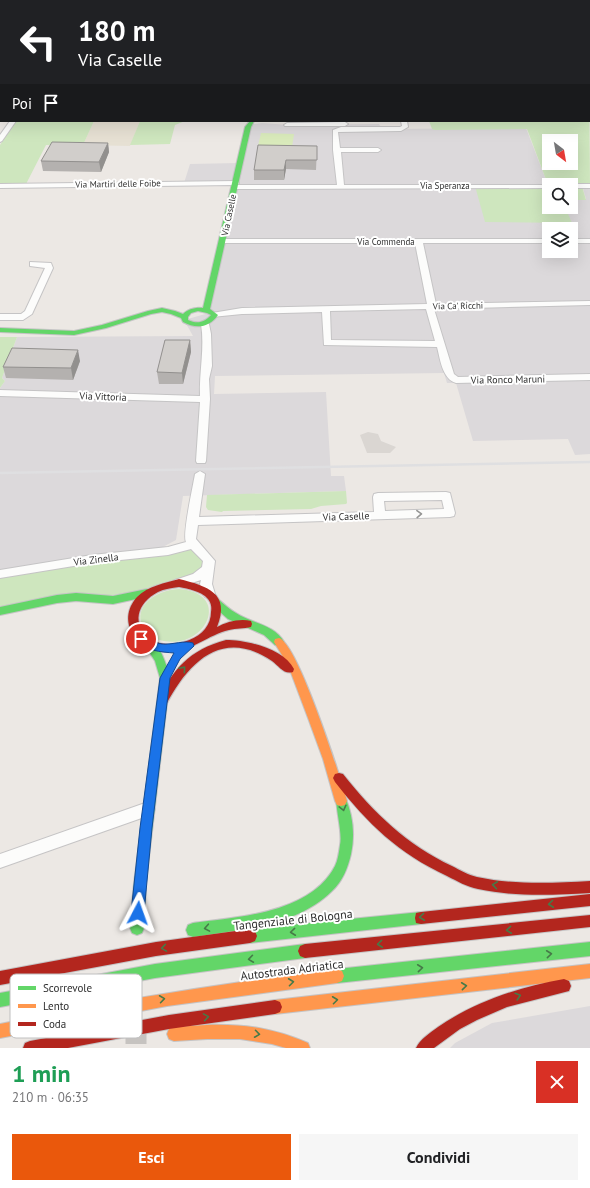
<!DOCTYPE html>
<html lang="it">
<meta charset="utf-8">
<style>
body{margin:0;font-family:"PT Sans",sans-serif;background:#f6f6f6;color:#202124;height:100vh;display:flex;flex-direction:column;font-size:15px;white-space:nowrap}
*{box-sizing:border-box;margin:0}
p{font-size:13px;color:#757577}
.icon{flex:none;width:22px;height:22px;fill:none;stroke:currentColor;stroke-width:2;stroke-linecap:round;stroke-linejoin:round}
.map{position:relative;height:1048px;overflow:hidden}
.side{display:flex;flex-direction:column;background:#fff;flex:1}
.side>*{flex:none}
.hud{position:absolute;left:0px;top:0px;width:590px;height:122px;box-shadow:0 4px 16px #0002;background:#202124;color:#fff;overflow:hidden}
.needle{width:26px;rotate:149deg}
.tools{position:absolute;left:542px;top:134px;display:grid;gap:8px}
.tools a{display:grid;place-items:center;width:36px;height:36px;border-radius:0px;background:#fff;box-shadow:0 4px 16px #0002;font-size:20px}
.pin{position:absolute;display:grid;place-items:center;width:34px;height:34px;color:#fff;margin:-17px;border:2px solid #fff;border-radius:50%;box-shadow:0 1px 4px #0007}
.me{position:absolute;width:44px;margin:-22px;rotate:4deg;stroke-linejoin:round;filter:drop-shadow(0 0 3px #0008)}
.turn{display:flex;align-items:center;gap:14px;height:84px;padding:0 12px;font-size:18px}
.turn .icon{width:52px;height:52px;stroke-width:2.5}
.turn b{display:block;font-size:28px;line-height:34px}
.then{display:flex;align-items:center;height:38px;padding:0 12px;background:#0003;gap:8px;font-size:15px}
.round{display:grid;place-items:center;flex:none;width:42px;height:42px;border-radius:0px;background:#f6f6f6}
.summary{display:flex;align-items:center;justify-content:space-between;height:68px;padding:0 12px}
h1{font-size:24px;font-weight:700;line-height:30px;color:#1e9e55}
.cta{display:flex;gap:8px;margin-top:auto;padding:8px 12px}
.cta a{flex:1;height:46px;border-radius:0px;background:#ea580c;color:#fff;font-size:16px;font-weight:700;line-height:46px;text-align:center}
.cta a+a{background:#f6f6f6;color:#202124}
.map>svg:first-child{display:block}
.industrial{fill:#dcd9db;fill-rule:evenodd}
.education{fill:#e6e0d3}
.green{fill:#cee6be;fill-rule:evenodd}
.pitch{fill:#d9eabb}
.plaza{fill:#dad6d2}
.lines{fill:none;stroke-linecap:round;stroke-linejoin:round}
.secondary-tunnel{stroke:#c6c3c0;stroke-width:21;stroke-dasharray:21 10;stroke-linecap:butt}
.street-casing{stroke:#c5c4c5;stroke-width:2}
.fast-casing{stroke:#c5c4c5;stroke-width:2}
.slow-casing{stroke:#c5c4c5;stroke-width:2}
.jam-casing{stroke:#c5c4c5;stroke-width:2}
.street{fill:#fcfcfb;fill-rule:evenodd}
.fast{fill:#63d668;fill-rule:evenodd}
.slow{fill:#ff974d;fill-rule:evenodd}
.jam{fill:#b3261e;fill-rule:evenodd}
.rail{stroke:#dfdfe1;stroke-width:2.5}
.wall{fill:#b4b1af}
.shaded-wall{fill:#92908e}
.building{fill:#d1cecb;stroke:#92908e}
.oneway{stroke:#959594}
.oneway2{stroke:#467a48}
.route{fill:#1a73e8;stroke:#114b97}
.labels{text-anchor:middle;stroke-width:4;stroke-linejoin:round;paint-order:stroke}
.far-street-label{font-size:9px;fill:#2e2e2e;stroke:#fff}
.street-label{font-size:10px;fill:#2e2e2e;stroke:#fff}
.near-street-label{font-size:12px;fill:#2e2e2e;stroke:#fff}
.key{fill:#fff;stroke:#c0c0c0;stroke-width:1}
.key-label{font-size:11px;fill:#2e2e2e}
</style>
<div class="map">
<svg width="590" height="1048" viewBox="0 0 590 1048">
<rect width="100%" height="100%" fill="#ece8e4"/>
<!-- industrial -->
<g class="industrial">
<path d="M262,123L289,125L379,124L382,129L526,128L548,185L475,186L571,223L565,207H571V200L586,199L582,185H590V454L575,455L568,439L473,441L456,383H447L444,373L215,376L214,394L326,392L331,476H344L346,491L183,496L176,540L159,549L0,577V388L5,381L2,378L17,337L193,336L184,320L209,313L238,182L184,183L190,164L238,163L248,125ZM549,229H571V251H549Z"/>
<path d="M590,1006V1048H450L455,1043L492,1023Z"/>
</g>
<!-- education -->
<path class="education" d="M94,121H140L130,146L83,145Z"/>
<!-- green -->
<g class="green">
<path d="M589,65L590,185L582,186L586,200H571V185H549V207H565L572,223L485,222L475,186L548,185L527,129L435,130L432,129L429,121H589ZM549,141H571V163H549Z"/>
<path d="M16,121H94L83,145H46L25,186H0V145Z"/>
<path d="M140,121H185L175,125L170,144L130,145Z"/>
<path d="M0,337H17L2,378L5,381L0,388Z"/>
<path d="M346,491L347,503L346,504L321,506L311,509L223,511L222,512L208,510L206,507L207,495Z"/>
<path d="M192,545L201,552L207,570L155,589L0,611V574Z"/>
<path d="M179,589C232,593 207,649 164,641C146,638 132,619 146,603C154,594 166,590 179,589Z"/>
</g>
<!-- pitch -->
<path class="pitch" d="M261,133L294,134L292,147L258,146Z"/>
<!-- plaza -->
<path class="plaza" d="M368,432L378,434L381,441L396,447L390,453H367L360,435Z"/>
<g class="lines">
<!-- secondary-tunnel -->
<path class="secondary-tunnel" d="M136,1023V1048"/>
<!-- street casing -->
<g class="street-casing">
<g id="street">
<path d="M19,0H24L19,1Z"/>
<rect x="73" y="0" width="4" height="1"/>
<rect x="117" y="0" width="4" height="1"/>
<path d="M187,0H192L187,1Z"/>
<rect x="197" y="0" width="4" height="1"/>
<rect x="243" y="0" width="4" height="1"/>
<path d="M274,0H279L274,1Z"/>
<rect x="333" y="0" width="4" height="1"/>
<rect x="411" y="0" width="4" height="1"/>
<rect x="466" y="0" width="4" height="1"/>
<rect x="589" y="54" width="1" height="4"/>
<rect x="589" y="79" width="1" height="4"/>
<rect x="0" y="94" width="1" height="4"/>
<rect x="0" y="117" width="1" height="4"/>
<path d="M10,121H16L2,141L0,142V135Z"/>
<path d="M401,121H407L408,127L401,131L338,132L340,148H378L381,150L378,152H341L344,185H552H549V188L235,189L232,187L234,185L0,188V184L236,181L239,183L237,185H337L333,150V130L341,127H400L402,126Z"/>
<path d="M287,123L345,122L348,124L345,126H285L284,125Z"/>
<path d="M571,184H590V188H571V185H568Z"/>
<path d="M220,239H549V243H423L436,304L590,301V305L434,309L454,374L458,377L590,374V380L456,383C442,379 440,358 437,347L324,345L322,312L242,314L212,317L211,315L212,313L242,308L427,304L415,243H223L219,241ZM426,309L435,341L331,340L330,311Z"/>
<rect x="571" y="239" width="19" height="4"/>
<path d="M30,262L51,263L53,268L32,314L23,320H0V314H21L25,311L45,268L30,266Z"/>
<path d="M205,321L209,324L211,334L212,366L209,379L210,399L206,461L205,463H197L196,461L200,402L0,396V390L200,396C199,372 205,348 201,324Z"/>
<path d="M200,471L205,474L199,517L374,512L373,497L374,494L378,493L446,492L450,493L455,513L454,516L450,517L198,525L196,539L215,561L212,584L215,594L213,597L209,598L205,597L200,584L201,580L179,587L175,586L173,583L175,580L193,574L202,567L203,561L191,549L168,555L92,563L0,578V570L92,555L168,547L186,542C182,535 193,486 195,474ZM442,500L444,509L385,511L384,501Z"/>
<path d="M148,802L153,804L155,809L153,814L0,868V854Z"/>
</g>
</g>
<!-- fast casing -->
<g class="fast-casing">
<g id="fast">
<rect x="0" y="28" width="1" height="2"/>
<path d="M250,121H254L251,127L210,309L218,315C209,328 196,329 183,322L181,318L171,314L162,312L151,314L106,328L74,335L0,332V328L74,331L102,325L148,311L162,308L175,311L183,314C188,309 196,307 203,308L245,127ZM198,311L207,313L211,315C204,323 197,324 188,320V317L191,313Z"/>
<path d="M147,589L150,590L152,593L150,596L113,604L76,601L57,603L0,615V607L57,595L76,593L113,596Z"/>
<path d="M215,598L218,599C224,604 230,610 236,613C251,623 275,625 284,642L283,645L279,646L275,645L264,635L228,619L212,605L210,602L212,599Z"/>
<path d="M149,640C161,644 167,667 170,678L146,883L144,928L142,933L137,935L132,933L130,928L134,883L160,678L155,661L144,644L145,641Z"/>
<path d="M341,796L345,797C353,815 355,835 351,854C348,867 343,881 332,891C297,926 240,930 193,937L188,935L186,930L188,925L193,923C239,917 311,913 335,866C338,860 339,852 340,845C343,832 334,804 337,797Z"/>
<path d="M421,912L426,913L427,918L426,923L421,924L250,943L245,941L243,936L245,931L250,929Z"/>
<path d="M590,942V956L337,983L332,981L330,976L332,971L337,969Z"/>
<path d="M305,944L310,946L312,951L310,956L305,958L155,978L0,1007V993L155,964Z"/>
</g>
</g>
<!-- slow casing -->
<g class="slow-casing">
<g id="slow">
<rect x="589" y="19" width="1" height="2"/>
<path d="M279,638C298,644 340,776 347,801L345,805L341,806L337,805L335,801L323,759L308,718L288,665L274,642L275,639Z"/>
<path d="M590,964V978L275,1014L270,1012L268,1007L270,1002L275,1000Z"/>
<path d="M337,969L342,971L344,976L342,981L337,983L167,1006L0,1038V1024C112,1001 224,983 337,969Z"/>
<path d="M207,1025C245,1024 273,1028 308,1043L310,1048H286L272,1044L240,1039H207L174,1041L169,1039L167,1034L169,1029L174,1027Z"/>
</g>
</g>
<!-- jam casing -->
<g class="jam-casing">
<g id="jam">
<path d="M179,579C207,586 231,593 217,627C226,622 240,618 251,621L252,624L251,627C244,629 236,628 229,630C208,635 192,651 170,652C140,654 114,623 137,597C148,586 165,583 179,579ZM179,587C189,589 200,591 207,598C211,602 212,607 211,612C211,618 209,624 205,629C195,642 166,649 152,640C130,625 137,603 158,592C164,589 172,588 179,587Z"/>
<path d="M226,640C247,640 284,649 294,669L293,672C284,675 279,666 272,661C223,628 189,661 166,705L162,706L158,705L157,702C173,669 189,650 226,640Z"/>
<path d="M339,773L343,774C374,813 407,845 452,866C460,870 468,875 477,877C514,885 553,883 590,881V893C553,895 515,897 478,889C467,887 457,881 447,876C398,853 368,824 335,782L333,778L335,774Z"/>
<path d="M590,894V906L421,924L416,923L415,918L416,913L421,912Z"/>
<path d="M590,915V927L305,958L300,956L298,951L300,946L305,944Z"/>
<path d="M250,929L255,931L257,936L255,941L250,943L156,956L0,985V971L156,942Z"/>
<path d="M564,979L569,981L571,986L569,991L507,1007L477,1020L460,1029L434,1048H416C420,1039 430,1033 438,1027C476,1001 519,987 564,979Z"/>
<path d="M275,1000L280,1002L282,1007L280,1012L275,1014L169,1029L68,1048H23L25,1043L30,1041L169,1015Z"/>
</g>
</g>
<!-- street -->
<use href="#street" class="street"/>
<!-- fast -->
<use href="#fast" class="fast"/>
<!-- slow -->
<use href="#slow" class="slow"/>
<!-- jam -->
<use href="#jam" class="jam"/>
<!-- rail -->
<path class="rail" d="M0,473L590,462"/>
</g>
<!-- wall -->
<g class="wall">
<rect x="0" y="38" width="1" height="20"/>
<path d="M108,143L109,152L101,172L43,171L41,161Z"/>
<path d="M317,146L316,170L286,169L284,180H254V170Z"/>
<path d="M190,340L191,352L183,384H159L157,372Z"/>
<path d="M80,361L73,380L6,378L3,367Z"/>
</g>
<!-- shaded-wall -->
<g class="shaded-wall">
<path d="M108,143L109,152L101,172L99,162Z"/>
<path d="M286,160V169L284,180V170Z"/>
<path d="M190,340L191,352L183,384L182,373Z"/>
<path d="M78,350L80,361L73,380L71,368Z"/>
</g>
<!-- building -->
<g class="building">
<path d="M349,0H353L359,1H350Z"/>
<rect x="0" y="38" width="1" height="14"/>
<path d="M52,142L108,143L99,162L41,161Z"/>
<path d="M258,145L317,146V160H286L284,170H254Z"/>
<path d="M165,340H190L182,373L157,372Z"/>
<path d="M12,348L78,350L71,368L3,367Z"/>
</g>
<!-- one-way arrows -->
<defs><path id="oneway-chevron" d="M-2-3.5L2.5 0L-2 3.5" fill="none" stroke-width="1.6" stroke-linecap="round" stroke-linejoin="round"/></defs>
<use class="oneway" href="#oneway-chevron" transform="translate(419 514) rotate(-2)"/>
<g class="oneway2">
<use href="#oneway-chevron" transform="translate(183 669) rotate(-49)"/>
<use href="#oneway-chevron" transform="translate(343 808) rotate(76)"/>
<use href="#oneway-chevron" transform="translate(495 885) rotate(-172)"/>
<use href="#oneway-chevron" transform="translate(551 904) rotate(174)"/>
<use href="#oneway-chevron" transform="translate(422 917) rotate(174)"/>
<use href="#oneway-chevron" transform="translate(207 928) rotate(170)"/>
<use href="#oneway-chevron" transform="translate(509 930) rotate(174)"/>
<use href="#oneway-chevron" transform="translate(293 932) rotate(174)"/>
<use href="#oneway-chevron" transform="translate(380 944) rotate(174)"/>
<use href="#oneway-chevron" transform="translate(164 948) rotate(171)"/>
<use href="#oneway-chevron" transform="translate(549 954) rotate(-6)"/>
<use href="#oneway-chevron" transform="translate(251 959) rotate(172)"/>
<use href="#oneway-chevron" transform="translate(420 968) rotate(-6)"/>
<use href="#oneway-chevron" transform="translate(291 982) rotate(-7)"/>
<use href="#oneway-chevron" transform="translate(464 986) rotate(-6)"/>
<use href="#oneway-chevron" transform="translate(518 996) rotate(-17)"/>
<use href="#oneway-chevron" transform="translate(162 999) rotate(-8)"/>
<use href="#oneway-chevron" transform="translate(335 1000) rotate(-7)"/>
<use href="#oneway-chevron" transform="translate(206 1017) rotate(-9)"/>
<use href="#oneway-chevron" transform="translate(257 1034) rotate(8)"/>
</g>
<!-- route -->
<path class="route" d="M141,635C149,637 154,643 162,644C172,645 185,640 193,643L194,646L180,659L170,678L152,828L144,913L142,917L138,919L133,917L131,913L140,828L160,678L174,653C162,652 143,651 136,639L138,636Z"/>
<g class="labels">
<!-- far-street labels -->
<g class="far-street-label">
<text transform="translate(118 184) rotate(-1)" y="3">Via Martiri delle Foibe</text>
<text x="445" y="189">Via Speranza</text>
<text transform="translate(229 215) rotate(-78)" y="3">Via Caselle</text>
<text x="386" y="245">Via Commenda</text>
<text transform="translate(458 306) rotate(-1)" y="3">Via Ca' Ricchi</text>
</g>
<!-- street labels -->
<g class="street-label">
<text transform="translate(508 379) rotate(-1)" y="4">Via Ronco Maruni</text>
<text transform="translate(103 396) rotate(2)" y="4">Via Vittoria</text>
<text transform="translate(346 516) rotate(-2)" y="4">Via Caselle</text>
<text transform="translate(96 559) rotate(-7)" y="4">Via Zinella</text>
</g>
<!-- near-street labels -->
<g class="near-street-label">
<text transform="translate(293 920) rotate(-6)" y="4">Tangenziale di Bologna</text>
<text transform="translate(292 970) rotate(-7)" y="4">Autostrada Adriatica</text>
</g>
</g>
<!-- legend -->
<rect x="10" y="974" width="132" height="64" rx="6" class="key"/>
<rect x="18" y="986" width="18" height="4" fill="#63d668"/>
<rect x="18" y="1004" width="18" height="4" fill="#ff974d"/>
<rect x="18" y="1022" width="18" height="4" fill="#b3261e"/>
<g class="key-label">
<text x="43" y="992">Scorrevole</text>
<text x="43" y="1010">Lento</text>
<text x="43" y="1028">Coda</text>
</g>
</svg>
<div class="tools">
<a><svg class="needle" viewBox="-14 -14 28 28"><path d="M0-13l5 13h-10z" fill="#e53935"/><path d="M0 13l5-13h-10z" fill="#757577"/></svg></a>
<a><svg class="icon" aria-label="search" viewBox="0 0 24 24"><circle cx="10" cy="10" r="6"/><path d="M15 15l6 6"/></svg></a>
<a><svg class="icon" aria-label="layers" viewBox="0 0 24 24"><path d="M12 4l9 5-9 5-9-5zM3 14l9 5 9-5"/></svg></a>
</div>
<div class="pin" style="left:141px;top:639px;background:#d93025"><svg class="icon" aria-label="arrive" viewBox="0 0 24 24"><path d="M6 21V4h12l-3 4 3 4H6"/></svg></div>
<svg class="me" style="left:138px;top:913px" viewBox="-20 -20 40 40"><path d="M0-17L14 15 0 8-14 15z" fill="#1a73e8" stroke="#fff" stroke-width="4"/></svg>
<div class="hud">
<div class="turn"><svg class="icon" aria-label="left" viewBox="0 0 24 24"><path d="M17 20v-9H6M10 6l-5 5 5 5"/></svg><div><b>180 m</b>Via Caselle</div></div>
<div class="then">Poi<svg class="icon" aria-label="arrive" viewBox="0 0 24 24"><path d="M6 21V4h12l-3 4 3 4H6"/></svg></div>
</div>
</div>
<section class="side">
<div class="summary"><div><h1>1 min</h1><p>210 m · 06:35</p></div><a class="round" style="background:#d93025;color:#fff"><svg class="icon" aria-label="close" viewBox="0 0 24 24"><path d="M6 6l12 12M18 6L6 18"/></svg></a></div>
<div class="cta"><a>Esci</a><a>Condividi</a></div>
</section>
